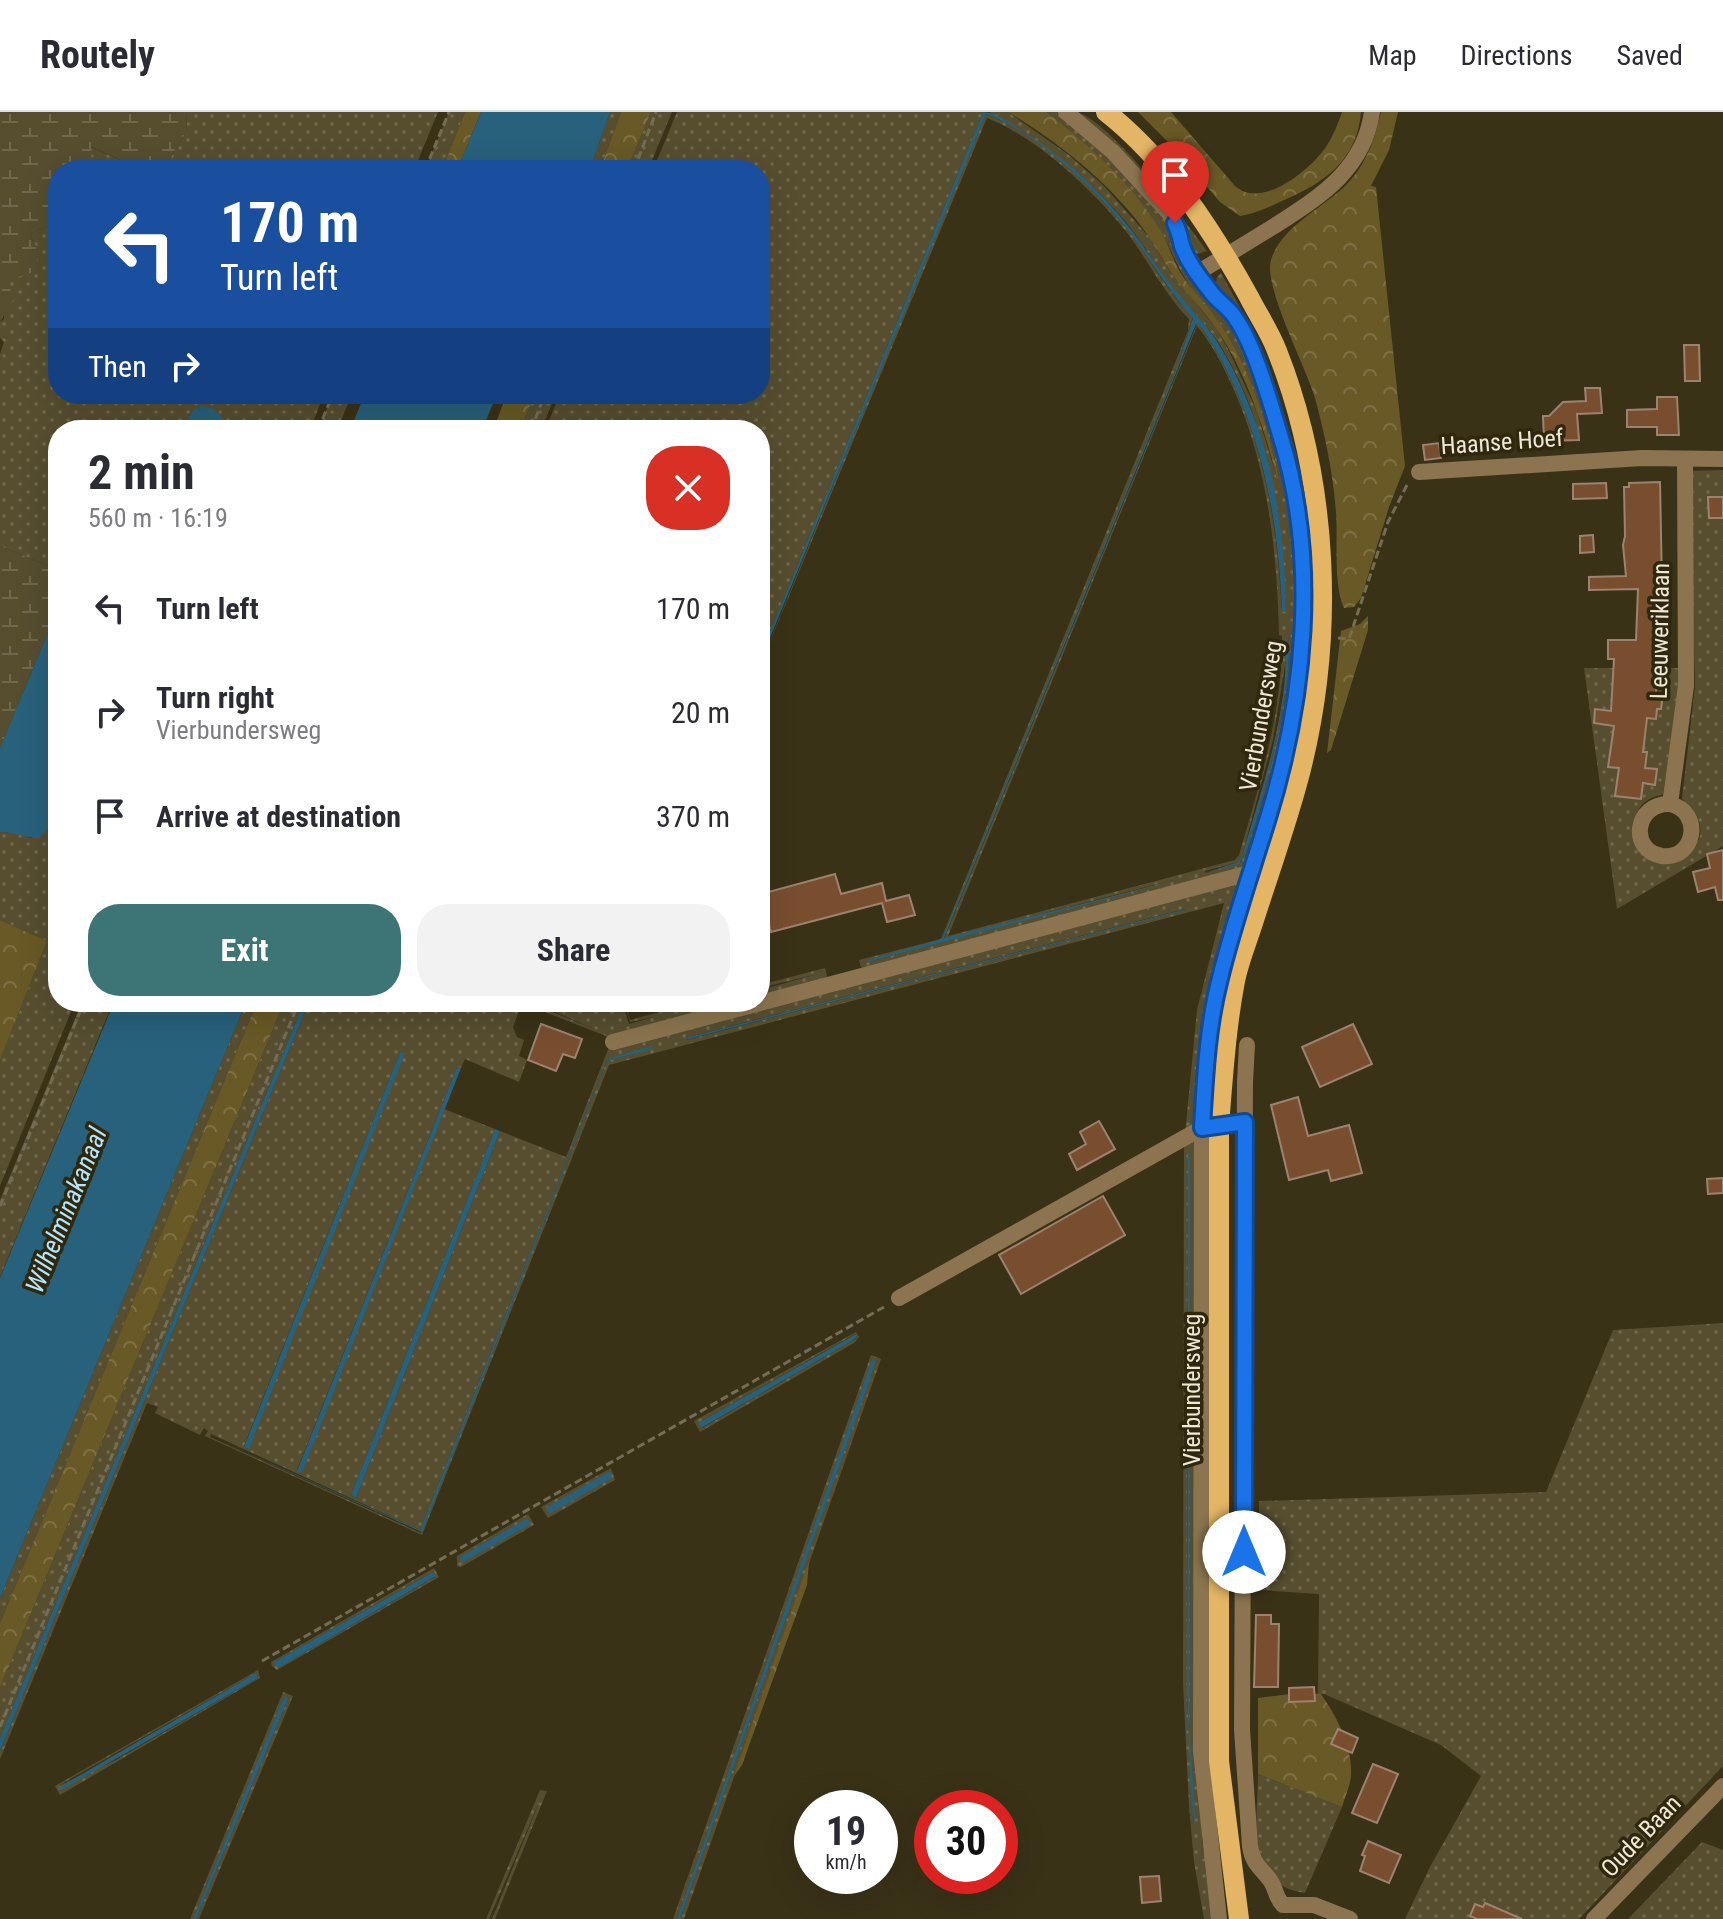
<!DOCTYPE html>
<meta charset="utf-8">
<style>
body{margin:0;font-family:"Roboto Condensed",sans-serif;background:#f2f2f3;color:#2b2b33;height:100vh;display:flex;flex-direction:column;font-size:30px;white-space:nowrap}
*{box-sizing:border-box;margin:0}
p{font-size:26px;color:#7c7c81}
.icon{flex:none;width:44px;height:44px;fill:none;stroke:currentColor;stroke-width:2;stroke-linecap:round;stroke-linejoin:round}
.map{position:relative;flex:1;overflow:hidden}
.sheet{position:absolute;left:48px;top:308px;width:722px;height:592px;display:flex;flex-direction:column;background:#fff;border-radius:32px;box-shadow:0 8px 32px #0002}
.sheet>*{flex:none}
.hud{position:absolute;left:48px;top:48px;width:722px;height:244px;border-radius:32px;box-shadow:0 8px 32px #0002;background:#1a4fa0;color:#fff;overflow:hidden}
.speed{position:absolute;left:794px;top:1678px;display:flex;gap:16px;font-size:40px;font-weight:700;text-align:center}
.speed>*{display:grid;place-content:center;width:104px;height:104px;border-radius:50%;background:#fff;box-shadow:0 8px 32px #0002;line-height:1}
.speed small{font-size:20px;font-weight:400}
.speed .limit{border:12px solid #d22;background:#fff;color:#111}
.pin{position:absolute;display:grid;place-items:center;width:68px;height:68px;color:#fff;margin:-82px -34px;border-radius:50% 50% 50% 0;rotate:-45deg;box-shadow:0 0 8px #0007}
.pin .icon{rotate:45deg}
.me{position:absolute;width:88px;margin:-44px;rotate:0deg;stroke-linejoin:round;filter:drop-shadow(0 0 6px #0008)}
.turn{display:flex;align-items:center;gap:28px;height:168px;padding:0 40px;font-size:36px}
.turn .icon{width:104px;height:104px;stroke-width:2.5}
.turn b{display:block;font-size:56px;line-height:68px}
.then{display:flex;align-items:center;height:76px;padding:0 40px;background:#0003;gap:16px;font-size:30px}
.round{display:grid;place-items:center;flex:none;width:84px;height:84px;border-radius:32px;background:#f2f2f3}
.summary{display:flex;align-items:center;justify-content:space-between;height:136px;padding:0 40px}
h1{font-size:48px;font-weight:700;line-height:60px}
.primary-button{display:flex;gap:16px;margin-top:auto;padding:16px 40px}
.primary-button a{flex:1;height:92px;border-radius:32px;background:#3d7476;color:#fff;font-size:32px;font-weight:700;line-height:92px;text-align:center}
.primary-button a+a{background:#f2f2f3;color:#2b2b33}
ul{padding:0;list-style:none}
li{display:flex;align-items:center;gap:24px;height:104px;padding:0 40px}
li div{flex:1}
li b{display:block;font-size:30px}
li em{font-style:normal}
header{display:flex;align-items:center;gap:48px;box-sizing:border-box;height:112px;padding:0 40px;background:#fff;border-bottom:2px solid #e1e1e2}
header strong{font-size:38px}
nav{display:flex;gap:44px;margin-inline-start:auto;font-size:28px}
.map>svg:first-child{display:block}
.grass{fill:url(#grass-dots);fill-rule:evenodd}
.forest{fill:url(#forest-crowns)}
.wetland{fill:url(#wetland-marsh)}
.water{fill:#28617b}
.building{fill:#784e2f;stroke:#9d826f;stroke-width:2}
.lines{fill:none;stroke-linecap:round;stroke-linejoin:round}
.path{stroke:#746d56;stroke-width:3;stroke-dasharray:8 4;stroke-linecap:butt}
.street{stroke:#8b744f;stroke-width:16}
.primary{stroke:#e3b564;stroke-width:20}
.route-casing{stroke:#114b97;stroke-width:20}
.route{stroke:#1a73e8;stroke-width:14}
.labels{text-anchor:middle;stroke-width:7;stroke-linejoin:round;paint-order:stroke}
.street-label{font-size:24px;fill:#ede8d8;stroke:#30280d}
.water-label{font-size:26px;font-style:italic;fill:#b5e6ff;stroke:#30280d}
</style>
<header>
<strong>Routely</strong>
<nav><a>Map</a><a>Directions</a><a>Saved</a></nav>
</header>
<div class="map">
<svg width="1723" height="1807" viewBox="0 0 1723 1807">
<defs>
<pattern id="grass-dots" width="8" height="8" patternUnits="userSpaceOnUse" patternTransform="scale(2)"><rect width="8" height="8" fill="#574e30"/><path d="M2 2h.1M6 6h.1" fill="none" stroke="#6f684d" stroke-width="1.8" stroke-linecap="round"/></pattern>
<pattern id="forest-crowns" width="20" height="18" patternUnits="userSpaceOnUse" patternTransform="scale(2)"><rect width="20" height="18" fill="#695926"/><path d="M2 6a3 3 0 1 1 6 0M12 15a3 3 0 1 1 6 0" fill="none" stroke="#7f7145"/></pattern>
<pattern id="wetland-marsh" width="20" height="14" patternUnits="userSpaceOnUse" patternTransform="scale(2)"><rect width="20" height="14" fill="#574e30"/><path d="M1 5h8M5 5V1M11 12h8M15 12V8" fill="none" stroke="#6f684d"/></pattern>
</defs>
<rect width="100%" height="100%" fill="#3a3217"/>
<!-- grass -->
<g class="grass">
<path d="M187,0H438L414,58H368L370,50L346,58H163L186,20Z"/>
<path d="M449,0H465L442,58H425Z"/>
<path d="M610,0H621L600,58H590Z"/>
<path d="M651,0H672L648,58H627Z"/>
<path d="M677,0H983L760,544V318H545L560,282H760V58H653Z"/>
<path d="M989,0H1008L1069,43L1104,74L1149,125L1171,161L1217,217L1229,239L1257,300L1277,366L1279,365C1269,320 1243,243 1216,206C1207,193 1194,182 1186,168C1176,152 1170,135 1161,119C1131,72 1091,35 1047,0H1058L1084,21L1168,108L1229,205L1269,298L1295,420L1298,494L1287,605L1246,760L869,860L861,855L859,848L941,827L1188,219L1189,207C1165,183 1149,150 1128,122C1095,80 1037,25 987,6L760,554L946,94L986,2C1039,22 1095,76 1130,120C1151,148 1168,181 1193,205L1178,252L942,828L868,848V850L1181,766L944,827L1197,212L1202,216C1260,305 1276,395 1282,499H1286C1281,408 1270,316 1222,236C1207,211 1185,193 1168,170C1154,150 1141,129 1126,110C1088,65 1041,28 989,0ZM1197,214C1213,233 1224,256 1234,278C1268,356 1277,438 1279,523L1282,524C1283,599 1260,671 1239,743L1235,748L948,824ZM1288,529C1291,545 1287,563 1284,579C1276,637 1258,694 1241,750L1206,761L1205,759L1239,750L1242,744L1273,627L1286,547L1287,535L1284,530Z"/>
<path d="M1074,0C1103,0 1188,112 1207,139L1198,142L1191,140L1183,118Z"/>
<path d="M91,35L143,58H90Z"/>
<path d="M58,109V282H324L310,318H224L226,314L193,298L181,318H58V458L0,434V242L4,230L0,226V210L4,207V169L39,143L30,122Z"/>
<path d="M1221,161L1246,206L1267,250L1296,341L1311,432L1310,519L1296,364L1215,176L1217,165Z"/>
<path d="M333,282H352L337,318H318Z"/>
<path d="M535,282H556L541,318H520Z"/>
<path d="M1723,358V734L1617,797L1584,556H1679V576L1663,682C1636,689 1632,704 1635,730L1682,746C1708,731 1705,704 1682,687L1695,575L1689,359Z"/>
<path d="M58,696V890H75L0,1074V948L47,829L0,808V720L19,721L31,726L53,712Z"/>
<path d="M1243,769L1198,1012L1185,1022L1197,898L1224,791L609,953L422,1423L205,1324L208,1319L204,1316L200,1323L155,1301L158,1295L147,1291L0,1647V1639L309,890H528L604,921L532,890H622L629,912L654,905L630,910L624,890L630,908L697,890H707L687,897L714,890H753L607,928L606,924L522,891L513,915L517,925L524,928L519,944L527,948L519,970L465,947L461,956L457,955L297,1358L302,1360L444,997L495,1017L351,1383L356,1386L500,1019L566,1045L609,935ZM1185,797V798L686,928L685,926ZM652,937L607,949L421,1421L210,1325L211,1322L420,1418L607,947ZM400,940L404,942L248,1337L244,1334Z"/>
<path d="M825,856L827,864L822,872L760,888V878L818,862L760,876V873Z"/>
<path d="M82,890H113L0,1165V1088Z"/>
<path d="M246,890H257L0,1511V1486Z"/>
<path d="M284,890H304L0,1626V1576Z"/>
<path d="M1193,1029L1198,1030L1202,1729L1215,1807H1204L1194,1750L1189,1694L1183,1571L1184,1033ZM1188,1041L1189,1607L1194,1718L1187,1583Z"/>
<path d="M1723,1211V1654L1579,1807H1405L1430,1755L1481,1664L1441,1633L1324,1582H1318L1319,1482L1259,1478V1389L1546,1380L1613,1218Z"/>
<path d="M856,1220L859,1225L854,1231L700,1320L694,1309ZM855,1222L857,1226L852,1229L702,1316L698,1311Z"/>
<path d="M871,1243L881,1247L684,1807H680L867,1274L876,1249L872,1248L677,1807H673Z"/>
<path d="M611,1356L615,1368L548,1406L541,1395Z"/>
<path d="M528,1402L534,1413L461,1455L457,1454V1444Z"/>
<path d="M434,1456L439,1465L277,1558L272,1554L271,1550ZM433,1460L435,1465L280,1555L274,1550Z"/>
<path d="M258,1558L260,1566L60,1683L55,1674ZM256,1561L258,1566L114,1649L58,1674Z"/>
<path d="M283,1580L293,1584L199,1807H196L286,1592L284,1585L193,1807H190Z"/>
<path d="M1258,1662L1342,1695L1305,1781C1243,1773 1258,1708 1258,1662Z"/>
<path d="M540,1678L547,1679L495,1807H492L543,1681L489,1807H486Z"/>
<path d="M1702,1730L1723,1738V1807H1628Z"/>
</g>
<!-- forest -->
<g class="forest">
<path d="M465,0H481L457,58H442Z"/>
<path d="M621,0H651L627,58H600Z"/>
<path d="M1008,0H1047C1090,34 1132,72 1161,119C1169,133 1173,149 1182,163C1192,179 1206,191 1216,206C1249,252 1267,312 1279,366H1277C1264,316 1247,263 1218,219C1205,199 1186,182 1172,162C1164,150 1157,137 1149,125C1115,75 1060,31 1008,0Z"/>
<path d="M1138,0H1171L1235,74C1262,98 1310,58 1326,35C1333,24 1338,12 1342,0H1361C1357,49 1324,71 1282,89C1269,95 1255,102 1240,104L1220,90L1172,34Z"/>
<path d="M1381,0H1398L1389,38L1371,74L1376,75L1405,354L1389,395L1361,486L1354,495L1344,496C1333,473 1338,426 1336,400C1333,361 1325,323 1315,286C1306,255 1263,174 1271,148C1282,113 1324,96 1348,71C1367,51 1375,26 1381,0Z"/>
<path d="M507,282H535L520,318H493Z"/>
<path d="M1368,504V518L1331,638L1327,641L1341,519L1360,512Z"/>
<path d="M0,808L47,829L0,948Z"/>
<path d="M257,890H284L0,1576V1511Z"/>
<path d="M809,1449L807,1473L742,1653L734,1664Z"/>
<path d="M1299,1581L1321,1582C1337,1605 1353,1635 1351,1664C1350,1674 1345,1685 1342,1695L1258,1662V1586Z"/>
</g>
<!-- wetland -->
<g class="wetland">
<path d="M0,0H187L186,20L163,58H143L92,35L90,58H58V109L30,122L39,143L34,160L4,169L15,185L0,210Z"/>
<path d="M0,434L58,458V496L0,636Z"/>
</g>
<!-- water -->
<g class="water">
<path d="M481,0H610L590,58H457Z"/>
<path d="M983,0C996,0 1009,11 1021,18C1062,44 1099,77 1129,115C1144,134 1157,155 1172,174C1188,195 1208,213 1221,236C1236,260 1247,287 1257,313C1278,372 1285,437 1286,500H1282C1278,398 1259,303 1202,216L1196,212L944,826L1182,767L868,850L867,848L942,827L1178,252L1193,206C1170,181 1152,150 1131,122C1100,81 1035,19 986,2L760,550V544Z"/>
<path d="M365,282H497L482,318H350Z"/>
<path d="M202,294C214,295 222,302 226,314L224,318H181L193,298Z"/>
<path d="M58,496V696L53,712L39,726C26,726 14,720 0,720V636Z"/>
<path d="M1284,526C1288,530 1289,530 1289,536C1292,567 1256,729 1239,752L1205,761L1238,750L1242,744C1260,683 1293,587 1284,526Z"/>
<path d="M1186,797V798L685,928V926Z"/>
<path d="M114,890H246L0,1486V1166Z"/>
<path d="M304,890H309L0,1639V1626Z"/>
<path d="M652,934L653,937L607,949L422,1420L209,1324L420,1418L607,947Z"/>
<path d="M400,940L405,941L249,1337L244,1335Z"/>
<path d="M457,955L461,956L302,1361L297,1359Z"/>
<path d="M495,1017L500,1019L356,1386L351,1383Z"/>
<path d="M1188,1041H1190L1189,1607L1196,1719L1191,1686L1187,1583Z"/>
<path d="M856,1222L857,1225L852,1229L701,1316L698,1311Z"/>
<path d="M872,1247L876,1249L867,1275L680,1807H677Z"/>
<path d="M610,1359L612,1366L549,1402L546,1396Z"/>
<path d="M528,1406L531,1412L461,1451L460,1445Z"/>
<path d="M433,1460L436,1464L280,1555L275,1554L274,1550Z"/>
<path d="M256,1561L258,1566L61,1678L58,1676Z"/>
<path d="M284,1584L288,1586L286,1592L196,1807H193Z"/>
</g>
<!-- building -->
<g class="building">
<path d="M1684,233H1699L1700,269H1685Z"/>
<path d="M1585,276H1600L1602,301L1577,302L1579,328L1544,329L1543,304H1549L1563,290L1586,289Z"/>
<path d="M1657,285H1677L1679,323H1657V315H1627V298L1657,297Z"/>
<path d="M1439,331L1441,346L1425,348L1423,333Z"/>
<path d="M1660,370L1663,528H1658L1656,582H1663L1661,597H1657L1656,607L1647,606L1643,640H1647L1645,656L1657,657L1655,673L1643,671L1641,687L1615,684L1619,656L1608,655L1614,614L1594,611L1595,597L1611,599L1614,547H1608V528H1636L1638,477L1589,478V465L1626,464L1623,433L1625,424L1624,375H1629V371Z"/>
<path d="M1606,371L1607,386L1573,387V372Z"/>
<path d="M1708,385H1723V406H1709Z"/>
<path d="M1593,423L1594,440L1580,441V424Z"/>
<path d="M1723,738V788H1718L1715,775L1698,780L1693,760L1710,756L1707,742Z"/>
<path d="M835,762L841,782L882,771L886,789L909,783L915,803L887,810L882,791L771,820L761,782Z"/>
<path d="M541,912L582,927L575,946L563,942L556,959L528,948Z"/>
<path d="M1353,912L1372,952L1320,975L1302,935Z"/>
<path d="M1298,985L1308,1024L1349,1013L1362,1061L1331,1069L1328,1058L1289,1068L1271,993Z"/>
<path d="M1099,1009L1115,1037L1077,1058L1069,1042L1086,1032L1080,1020Z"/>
<path d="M1723,1066V1081L1708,1082L1707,1067Z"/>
<path d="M1103,1084L1125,1123L1021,1182L999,1143Z"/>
<path d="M1256,1503H1271V1512H1279L1278,1575H1254Z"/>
<path d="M1314,1575L1315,1589L1289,1590V1576Z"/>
<path d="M1338,1617L1358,1626L1352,1641L1331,1632Z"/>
<path d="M1373,1652L1398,1662L1377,1711L1352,1701Z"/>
<path d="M1368,1729L1401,1743L1389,1771L1360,1759L1365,1744L1362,1743Z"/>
<path d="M1159,1764L1161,1789L1142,1791L1140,1765Z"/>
<path d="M1485,1791L1522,1807H1477L1470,1804L1475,1792L1483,1795Z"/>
</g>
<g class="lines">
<!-- path -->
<g class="path">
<path d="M425,58L449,0"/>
<path d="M634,58L656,0"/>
<path d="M318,318L333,282"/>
<path d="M531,318L545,282"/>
<path d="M1338,526L1349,527L1388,410L1407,373"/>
<path d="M0,1094L84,890"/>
<path d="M262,1549L884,1195"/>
<path d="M0,1615L299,890"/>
</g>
<!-- street -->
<g class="street">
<path d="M1066,0L1113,40L1171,103L1186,143L1197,161L1214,184L1237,208L1265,274L1282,329L1301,417L1302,524L1295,586L1268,707L1249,761L1220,866L1206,947L1202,1016L1201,1639L1219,1807"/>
<path d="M1197,161C1224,145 1250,129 1276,113C1321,84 1364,57 1372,0"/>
<path d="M1419,360L1642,346L1723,347"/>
<path d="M1670,692C1703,699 1696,748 1662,744C1629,739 1634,691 1670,692L1686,574L1685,347"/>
<path d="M613,930L1257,759"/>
<path d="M1247,933L1245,970L1242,1618L1250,1734C1252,1751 1261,1756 1270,1768C1276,1776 1275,1785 1283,1793H1314L1350,1807"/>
<path d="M899,1186L1202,1016L1245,1010"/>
<path d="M1594,1807L1723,1674"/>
</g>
<!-- primary -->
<path class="primary" d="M1106,0C1167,48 1212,118 1249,185C1258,203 1270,220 1277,239C1329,371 1335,524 1300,661C1287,711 1269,761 1253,811C1247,830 1239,849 1235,869C1226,916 1223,965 1219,1013V1649L1239,1807"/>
</g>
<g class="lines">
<!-- route casing -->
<g class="route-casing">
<path id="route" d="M1175,111C1179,119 1180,126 1182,134C1188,151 1201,167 1211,180C1218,190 1230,196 1236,207C1255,234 1271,293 1281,326C1319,450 1305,587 1267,709C1251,761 1233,813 1220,866C1207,916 1205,966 1202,1016L1245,1010L1244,1440"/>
</g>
<!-- route -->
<use href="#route" class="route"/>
</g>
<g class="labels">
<!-- street labels -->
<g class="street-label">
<text transform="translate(1502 330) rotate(-4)" y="8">Haanse Hoef</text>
<text transform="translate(1660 519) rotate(-89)" y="8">Leeuweriklaan</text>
<text transform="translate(1261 604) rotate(-80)" y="8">Vierbundersweg</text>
<text transform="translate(1192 1278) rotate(-90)" y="8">Vierbundersweg</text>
<text transform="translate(1641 1724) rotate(-46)" y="8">Oude Baan</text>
</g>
<!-- water labels -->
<g class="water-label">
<text transform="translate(66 1098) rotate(-68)" y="9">Wilhelminakanaal</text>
</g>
</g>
</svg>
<div class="speed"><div>19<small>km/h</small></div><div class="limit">30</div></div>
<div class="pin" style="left:1175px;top:111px;background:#d93025"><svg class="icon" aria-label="arrive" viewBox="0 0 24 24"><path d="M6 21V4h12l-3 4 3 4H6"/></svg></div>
<svg class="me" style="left:1244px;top:1440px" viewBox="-20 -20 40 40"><circle r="19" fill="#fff"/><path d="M0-13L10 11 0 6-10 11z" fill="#1a73e8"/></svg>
<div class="hud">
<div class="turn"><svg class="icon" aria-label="left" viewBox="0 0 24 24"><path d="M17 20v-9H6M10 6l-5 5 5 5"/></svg><div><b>170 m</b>Turn left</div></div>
<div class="then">Then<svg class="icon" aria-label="right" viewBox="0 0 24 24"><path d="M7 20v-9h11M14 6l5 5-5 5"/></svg></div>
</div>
<section class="sheet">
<div class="summary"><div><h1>2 min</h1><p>560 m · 16:19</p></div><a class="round" style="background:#d93025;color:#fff"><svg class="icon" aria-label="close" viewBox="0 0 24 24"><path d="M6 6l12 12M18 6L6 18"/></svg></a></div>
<ul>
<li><svg class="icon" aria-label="left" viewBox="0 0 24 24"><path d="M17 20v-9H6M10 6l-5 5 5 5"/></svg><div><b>Turn left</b></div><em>170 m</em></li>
<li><svg class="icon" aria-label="right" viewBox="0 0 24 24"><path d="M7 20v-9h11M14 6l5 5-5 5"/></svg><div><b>Turn right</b><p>Vierbundersweg</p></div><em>20 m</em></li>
<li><svg class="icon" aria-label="arrive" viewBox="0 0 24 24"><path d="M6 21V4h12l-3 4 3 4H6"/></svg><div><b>Arrive at destination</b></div><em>370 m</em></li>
</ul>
<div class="primary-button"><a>Exit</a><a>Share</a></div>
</section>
</div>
